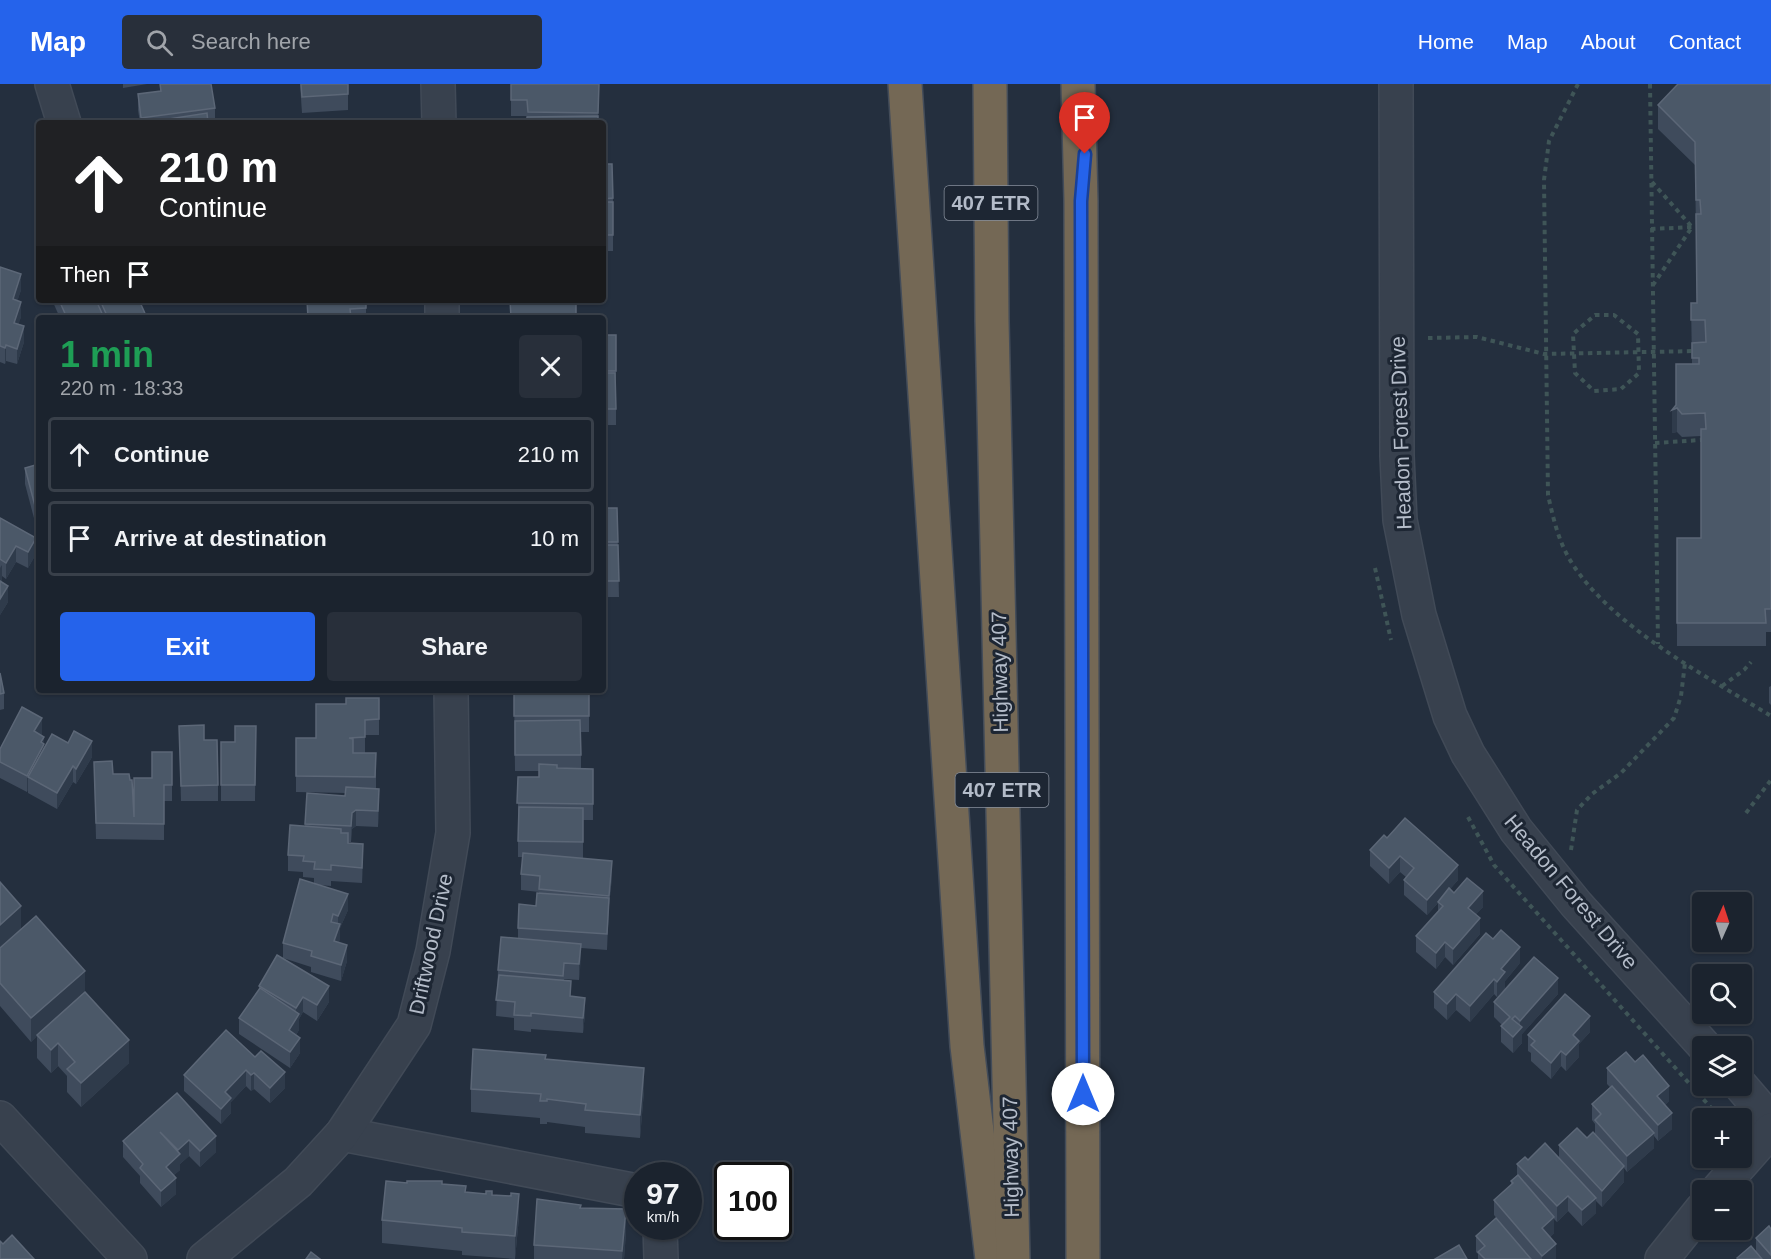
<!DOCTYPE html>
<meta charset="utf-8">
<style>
body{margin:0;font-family:Helvetica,sans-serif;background:#282f3a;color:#f1f3f6;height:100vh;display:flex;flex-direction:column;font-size:22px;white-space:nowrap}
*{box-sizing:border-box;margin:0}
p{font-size:20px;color:#a0a4aa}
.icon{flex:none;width:33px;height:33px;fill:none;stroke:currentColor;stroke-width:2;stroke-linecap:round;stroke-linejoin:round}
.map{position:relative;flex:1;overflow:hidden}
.side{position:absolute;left:36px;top:231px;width:570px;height:378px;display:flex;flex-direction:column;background:#1b232e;border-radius:6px;box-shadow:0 2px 4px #0004,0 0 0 2px #39404a}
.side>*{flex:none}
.hud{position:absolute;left:36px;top:36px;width:570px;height:183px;border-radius:6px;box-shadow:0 2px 4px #0004,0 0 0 2px #39404a;background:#202124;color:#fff;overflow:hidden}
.needle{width:39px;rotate:3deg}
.controls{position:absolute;left:1692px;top:808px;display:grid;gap:12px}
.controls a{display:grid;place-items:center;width:60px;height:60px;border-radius:6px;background:#1b232e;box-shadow:0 2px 4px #0004,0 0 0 2px #39404a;font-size:30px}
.speed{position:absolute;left:624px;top:1078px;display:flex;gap:12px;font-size:30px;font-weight:700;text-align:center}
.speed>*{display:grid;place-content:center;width:78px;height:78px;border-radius:50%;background:#1b232e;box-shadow:0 2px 4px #0004,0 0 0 2px #39404a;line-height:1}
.speed small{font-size:15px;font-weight:400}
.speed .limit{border:3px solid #111;border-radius:9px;background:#fff;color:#111}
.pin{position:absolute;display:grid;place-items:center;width:51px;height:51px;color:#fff;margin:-62px -26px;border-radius:50% 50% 50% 0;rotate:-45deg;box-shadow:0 0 6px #0007}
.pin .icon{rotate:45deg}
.me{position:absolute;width:66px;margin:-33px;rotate:0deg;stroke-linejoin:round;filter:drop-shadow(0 0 4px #0008)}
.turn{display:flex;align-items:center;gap:21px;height:126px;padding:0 24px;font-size:27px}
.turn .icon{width:78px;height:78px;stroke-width:2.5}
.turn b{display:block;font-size:42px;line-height:51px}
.then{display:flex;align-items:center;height:57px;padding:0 24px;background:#0003;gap:12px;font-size:22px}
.round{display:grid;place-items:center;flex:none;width:63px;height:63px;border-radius:6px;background:#282f3a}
.head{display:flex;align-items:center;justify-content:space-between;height:102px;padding:0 24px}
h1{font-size:36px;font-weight:700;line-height:45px;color:#1e9e55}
.primary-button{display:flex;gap:12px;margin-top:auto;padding:12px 24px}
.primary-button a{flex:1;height:69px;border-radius:6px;background:#2563eb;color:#fff;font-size:24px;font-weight:700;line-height:69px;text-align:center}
.primary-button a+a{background:#282f3a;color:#f1f3f6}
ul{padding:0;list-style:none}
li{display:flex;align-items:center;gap:18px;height:75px;margin:0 12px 9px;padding:0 12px;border:3px solid #39404a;border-radius:6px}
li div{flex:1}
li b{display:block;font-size:22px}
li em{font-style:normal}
header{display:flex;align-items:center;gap:36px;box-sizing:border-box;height:84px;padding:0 30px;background:#2563eb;color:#fff}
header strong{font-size:28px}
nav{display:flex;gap:33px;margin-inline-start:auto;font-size:21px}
.search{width:420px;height:54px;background:#282f3a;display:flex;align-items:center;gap:15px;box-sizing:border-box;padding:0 21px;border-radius:6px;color:#a0a4aa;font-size:22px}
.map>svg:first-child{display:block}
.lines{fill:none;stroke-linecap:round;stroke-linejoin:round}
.minor-casing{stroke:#414a57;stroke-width:36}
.highway-casing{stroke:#434c59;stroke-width:36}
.path{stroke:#3f5557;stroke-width:4;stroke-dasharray:4.5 4.5;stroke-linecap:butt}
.minor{stroke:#38414e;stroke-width:33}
.highway{stroke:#746855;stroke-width:33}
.wall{fill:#3f4b5c}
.shaded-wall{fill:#2f3b4b}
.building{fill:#4b5868;stroke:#5c6777;stroke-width:1.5}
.route-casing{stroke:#184099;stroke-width:15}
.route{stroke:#2563eb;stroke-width:10}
.labels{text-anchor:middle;stroke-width:6;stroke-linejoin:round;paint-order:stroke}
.shield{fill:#1d2633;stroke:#878f9c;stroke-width:1.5}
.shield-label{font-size:20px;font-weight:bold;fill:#b4bcc9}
.street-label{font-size:21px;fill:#b4bcc9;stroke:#1d2633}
</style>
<header>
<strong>Map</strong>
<div class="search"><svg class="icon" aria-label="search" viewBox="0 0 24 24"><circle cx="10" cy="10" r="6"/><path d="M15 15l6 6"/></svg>Search here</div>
<nav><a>Home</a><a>Map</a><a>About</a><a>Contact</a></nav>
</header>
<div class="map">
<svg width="1771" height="1175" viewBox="0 0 1771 1175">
<rect width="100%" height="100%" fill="#242f3e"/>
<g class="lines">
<!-- minor casing -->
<g class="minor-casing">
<g id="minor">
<path d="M52,0L64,39"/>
<path d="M438,0L439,39"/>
<path d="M1396,0L1397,372L1400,436L1419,531L1450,632L1468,670L1516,746L1576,820L1705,963"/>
<path d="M442,216V234"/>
<path d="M1741,1002L1771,1037"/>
<path d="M0,1034L130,1175"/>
<path d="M342,1050L632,1106L638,1112"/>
<path d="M1717,1107L1771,1046"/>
<path d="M660,1143L661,1175"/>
<path d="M204,1175L298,1098L342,1050L414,941L433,867L453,749L451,606"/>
<path d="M1662,1175L1702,1125"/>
</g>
</g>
<!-- highway casing -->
<g class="highway-casing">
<g id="highway">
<path d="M905,0L967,962L992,1175"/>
<path d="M990,0L992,237L1013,1175"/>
<path d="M1078,0L1081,117L1083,1175"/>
</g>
</g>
<!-- path -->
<g class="path">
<path d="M1578,0L1549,57L1544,96L1548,411C1553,433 1558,456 1570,476C1610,542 1706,592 1771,632"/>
<path d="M1650,0L1658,560"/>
<path d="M1652,98L1692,143L1653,201"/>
<path d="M1651,145L1693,143"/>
<path d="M1595,231H1614L1638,250L1639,289L1621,305L1594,307L1575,289L1573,250Z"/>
<path d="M1428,254L1477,253L1544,270L1697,267"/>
<path d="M1655,359L1701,356"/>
<path d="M1375,484L1391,556"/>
<path d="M1722,602L1744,586L1751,578"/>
<path d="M1746,729L1771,696"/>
<path d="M1468,733L1494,781L1721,1035"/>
<path d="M1571,766L1577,726L1592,710L1621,689L1674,634L1681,612L1685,579"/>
</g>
<!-- minor -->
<use href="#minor" class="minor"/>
<!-- highway -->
<use href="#highway" class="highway"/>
</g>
<!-- wall -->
<g class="wall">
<path d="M123,0H147L123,4Z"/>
<path d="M160,0H211L215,24V39H140L138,26V10L160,7Z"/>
<path d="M300,0H348V26L302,29Z"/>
<path d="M511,0H599L598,39L527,33V32H511Z"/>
<path d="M1771,0V548H1766V562H1677V454H1701V352L1682,353L1677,348L1672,349L1676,322L1692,280L1691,219H1697L1695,81L1658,45V21Z"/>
<path d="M603,80L613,114V167H603Z"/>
<path d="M0,183L21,206L17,217L21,233L18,240L24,258L17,280L6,277L5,280L0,278Z"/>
<path d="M52,216H139L147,234H60Z"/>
<path d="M366,216V234H308Z"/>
<rect x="603" y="251" width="13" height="90"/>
<path d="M39,380V453L25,400V384Z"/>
<path d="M603,424H617L619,513H603Z"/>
<path d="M0,434L36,470L28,484L16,478L6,495L2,492L1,498L8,518L0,531Z"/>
<path d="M0,589L4,609V625L0,626Z"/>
<path d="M1771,602V621L1769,619V603Z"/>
<path d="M514,606H589V648H581V685H593V736H583V774H573L612,793L609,822L607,866L581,864L579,896L564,895V897L571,912L585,930L583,949L531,945V948L514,946V934L496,932L498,886L518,854V844L536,822L539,809V808L521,806V790L523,773H518V693H539V687H515Z"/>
<path d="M379,614V651H365V669H376V705L379,721L378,743L356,742L352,745L351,758H348L363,776L362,799L331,797V802L319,801L348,826L340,844L339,859L347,877L341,897L311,888V883L283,874V859L314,800V794L303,793V788L288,787V771L305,742L307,709L345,712L346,709L296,708V654H316L346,620Z"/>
<path d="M179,642L204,656L218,701V717H181Z"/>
<path d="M256,642L255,717H221V658H235Z"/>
<path d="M42,650L41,651L44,665L92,673L76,700L73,698L57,725L28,709V705L27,708L0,694V665Z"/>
<path d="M172,668V717H164V756L96,755L94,678L113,690L134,733L152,694Z"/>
<path d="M1387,754L1458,796L1450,805L1454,809L1483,823L1476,830L1480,850L1453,881L1445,873L1436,885L1416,868V852L1438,828V819L1427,831L1404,811V796L1406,793L1400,788L1389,800L1370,782V766Z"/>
<path d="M0,864L85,908L129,979L81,1023L67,1008V992L58,982L51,989L37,974V952L31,958L0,922Z"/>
<path d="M1520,879L1505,897V904L1497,913L1494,910L1470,938L1456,926L1447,936L1434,924V908Z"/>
<path d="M259,902L329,918L317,937L303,928L299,935V946L296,951L300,969L290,984L239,950V934L259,906Z"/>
<path d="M1558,910L1522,950V959L1513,969L1501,958V942L1502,941L1494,933V918Z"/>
<path d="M1590,948L1579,960V973L1566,987L1561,982L1551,995L1531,977V969L1528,967V951Z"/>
<path d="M255,973L285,1004L270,1019L254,1005L251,1007L246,1002L231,1018V1029L221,1040L184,1007V991Z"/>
<path d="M546,975L644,1007L640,1054L585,1049V1043L547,1038V1040H540V1034L471,1028V1005Z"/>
<path d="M1607,984L1669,1017L1665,1021L1672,1045L1658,1057L1654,1052V1064L1627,1088L1624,1084V1098L1602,1123L1596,1117V1129L1582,1142L1568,1127L1557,1138L1554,1135V1149L1550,1153L1556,1175H1478V1170L1476,1168V1152L1529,1173L1494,1131V1116L1511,1101V1097L1517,1091V1080L1528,1076L1559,1074V1061L1587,1054L1595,1051V1040L1592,1036V1020L1610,1003L1607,1000Z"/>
<path d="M177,1009L216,1068L200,1083L189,1072L180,1080V1086L174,1091L176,1110L161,1123L140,1099V1092L123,1073V1057Z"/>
<path d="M407,1099L442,1100L466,1108L492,1111L519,1133L515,1175L462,1171V1167L382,1159V1136Z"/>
<path d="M581,1124L626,1148L624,1175H534V1161Z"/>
<path d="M1771,1145V1175H1737V1174L1756,1168V1154Z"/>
</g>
<!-- shaded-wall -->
<g class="shaded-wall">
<path d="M21,190V206L13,231V215Z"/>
<path d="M21,218V233L14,255V239Z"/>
<path d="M24,242V258L17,280V265Z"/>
<path d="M6,261V277L5,280V264Z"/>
<path d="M1677,324V348L1672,349V326Z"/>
<path d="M36,454V470L28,484V468Z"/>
<path d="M16,462V478L6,495V479Z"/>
<path d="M2,481V497L0,500V484Z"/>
<path d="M8,502V518L0,531V515Z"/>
<path d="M42,634V650L34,663V647Z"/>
<path d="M44,653V676L28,693V705L27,708V692Z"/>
<path d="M92,657V673L76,700V685Z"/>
<path d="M73,682V698L57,725V709Z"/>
<path d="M379,705V721L378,743V727Z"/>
<path d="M356,726V742L352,745L351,758L352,729Z"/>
<path d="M363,760V776L362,799V784Z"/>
<path d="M1400,772V788L1389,800V784Z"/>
<path d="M612,777V793L609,822L607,866L609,812Z"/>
<path d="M1458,781V796L1438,819V818V819L1427,831V816Z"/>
<path d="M1483,807V823L1468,839V824Z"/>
<path d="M348,810V826L340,844V856L334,873V857L338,846V832Z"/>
<path d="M21,822V845L0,864V841Z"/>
<path d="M1480,834V850L1453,881V865Z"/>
<path d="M1445,858V873L1436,885V869Z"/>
<path d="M581,860V876L579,896V880Z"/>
<path d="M347,861V877L341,897V881Z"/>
<path d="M1520,863V879L1505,897V904L1497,913V898L1501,885Z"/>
<path d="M85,887V910L31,958V934Z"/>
<path d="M1558,894V910L1522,950V959L1513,969V953L1520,945V937Z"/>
<path d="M1494,895V910L1470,938V922Z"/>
<path d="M329,902V918L317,937V921Z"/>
<path d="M1456,910V926L1447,936V920Z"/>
<path d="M303,913V928L299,935V946L289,962V946L296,935V924Z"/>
<path d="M585,914V930L583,949V934Z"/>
<path d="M1590,932V948L1579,960V973L1566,987V971L1573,951Z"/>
<path d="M300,954V969L290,984V968Z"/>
<path d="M129,956V979L81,1023V999Z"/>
<path d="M58,959V982L51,989V966Z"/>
<path d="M1561,967V982L1551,995V979Z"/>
<path d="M644,984V1007L640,1054V1031Z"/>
<path d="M246,986V1002L231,1018V1029L221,1040V1025L225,1008Z"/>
<path d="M285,988V1004L270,1019V1004Z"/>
<path d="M254,989V1005L251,1007V991Z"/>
<path d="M1669,1002V1017L1657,1028V1012Z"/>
<path d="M1672,1029V1045L1658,1057V1041Z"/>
<path d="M1654,1049V1064L1627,1088V1072Z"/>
<path d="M216,1052V1068L200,1083V1067Z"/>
<path d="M189,1056V1072L180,1080V1086L166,1098V1083L178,1072V1066Z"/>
<path d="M1624,1082V1098L1602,1123V1107Z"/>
<path d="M176,1094V1110L161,1123V1107Z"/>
<path d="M519,1110V1133L515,1175V1152Z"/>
<path d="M1568,1112V1127L1557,1138V1122Z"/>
<path d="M1596,1114V1129L1582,1142V1126Z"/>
<path d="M626,1125V1148L624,1175H622Z"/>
<path d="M1554,1133V1149L1542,1159V1144Z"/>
<path d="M1556,1160V1175H1542V1172Z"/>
</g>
<!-- building -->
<g class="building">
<path d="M160,0H211L215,24L141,34L138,10L161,7Z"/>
<path d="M301,0H348V10L302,13Z"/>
<path d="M511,0H599L598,29L528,28L527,16H511Z"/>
<path d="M1678,0H1771V525H1765L1766,539H1677V454H1701V345H1706L1705,329L1682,330L1677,324L1672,326L1676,321V280H1699V274H1692V259L1706,258L1705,236H1691V219H1697L1696,130H1701L1700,116H1696L1695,58L1658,21Z"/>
<path d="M207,29L208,39H143Z"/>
<path d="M598,32V39H527V33Z"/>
<rect x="301" y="37" width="50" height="2"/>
<path d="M603,80H612L613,114L603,115Z"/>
<rect x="603" y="118" width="10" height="33"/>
<path d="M0,183L21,190L13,215L21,218L14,239L24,242L17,265L6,261L5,264L0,262Z"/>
<path d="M59,216H96L104,234H67Z"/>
<path d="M100,216H139L147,234H108Z"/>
<path d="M307,216H366V224L350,225L351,234H308Z"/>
<path d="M510,216H576V234H511Z"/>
<rect x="603" y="251" width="13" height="36"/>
<path d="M603,289H615L616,325H603Z"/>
<path d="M39,380V437L25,384Z"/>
<path d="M603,424H617L618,458H603Z"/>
<path d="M0,434L36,454L28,468L16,462L6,479L0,475Z"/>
<path d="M603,461H618L619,497H603Z"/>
<path d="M0,497L8,502L0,515Z"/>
<path d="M0,589L4,609L0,610Z"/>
<rect x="514" y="606" width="75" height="26"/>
<path d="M346,614H379V635L365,636V653L349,654L353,655V669H376L375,693L296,692V654H316V620H346Z"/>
<path d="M22,623L42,634L34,647L44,653L41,658L44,660L27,692L0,678V665Z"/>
<path d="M580,636L581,671H515V637Z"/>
<path d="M204,641V656H217L218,701L181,702L179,642Z"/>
<path d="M235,642H256L255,701H221V658H235Z"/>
<path d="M74,647L92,657L76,685L73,682L57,709L28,693L52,650L68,659Z"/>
<path d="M152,668H172V701H164V740L96,739L94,678L112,677L113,690H129L130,696H132L134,733V694H152Z"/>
<path d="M539,680L557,681V684L593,685V720L517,719L518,693H539Z"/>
<path d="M346,703L379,705L378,727L356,726L352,729L351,742L305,740L307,709L345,712Z"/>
<path d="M519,723L583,724V758L518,757Z"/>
<path d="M1405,734L1458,781L1427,816L1404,796L1414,784L1400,772L1389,784L1370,766L1384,751L1387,754Z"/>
<path d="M290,741L341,745V749H348V759L363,760L362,784L331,781V786L314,785L315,778L303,777L304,772L288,771Z"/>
<path d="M523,769L612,777L609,812L539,805L540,792L521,790Z"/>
<path d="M1467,794L1483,807L1468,824L1480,834L1453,865L1445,858L1436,869L1416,852L1443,822L1438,818L1449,804L1454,809Z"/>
<path d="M300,795L348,810L338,832L333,830L331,838L340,840L334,857L347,861L341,881L311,872L312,867L283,859Z"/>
<path d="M0,798L21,822L0,841Z"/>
<path d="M537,809L609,814L607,850L518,844L519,820L536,822Z"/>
<path d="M36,832L85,887L31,934L0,899V864Z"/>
<path d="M1501,846L1520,863L1501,885L1505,888L1497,898L1494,895L1470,922L1456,910L1447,920L1434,908L1486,849L1493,855Z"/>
<path d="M501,853L581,860L579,880L564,879L563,892L498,886Z"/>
<path d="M277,871L329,902L317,921L303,913L296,924L259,902Z"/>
<path d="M1534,873L1558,894L1520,937L1515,932L1512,935L1522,943L1513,953L1501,942L1510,933L1494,918Z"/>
<path d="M499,891L571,897L570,912L585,914L583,934L531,929V932L514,931L515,918L496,916Z"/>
<path d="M260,904L299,930L289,946L300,954L290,968L239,934Z"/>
<path d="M85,908L129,956L81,999L67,985L75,978L58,959L51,966L37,951Z"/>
<path d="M1565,910L1590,932L1573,951L1579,957L1566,971L1561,967L1551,979L1531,961L1535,957L1528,951Z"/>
<path d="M226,946L255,973L261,967L285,988L270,1004L254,989L251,991L246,986L225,1008L231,1014L221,1025L184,991Z"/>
<path d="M473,965L546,971L545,975L644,984L640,1031L585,1026L586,1020L547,1015V1017H540L541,1010L471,1005Z"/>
<path d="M1626,968L1635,978L1643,971L1669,1002L1657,1012L1672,1029L1658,1041L1607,984Z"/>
<path d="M1612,1002L1654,1049L1627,1072L1595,1036L1601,1030L1592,1020Z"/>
<path d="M177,1009L216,1052L200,1067L189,1056L178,1066L160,1048L180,1070L166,1083L176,1094L161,1107L140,1084L143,1080L123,1057Z"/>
<path d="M1577,1044L1587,1054L1593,1048L1624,1082L1602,1107L1559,1061Z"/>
<path d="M1545,1059L1596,1114L1582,1126L1568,1112L1557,1122L1517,1080L1525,1073L1528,1076Z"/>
<path d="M1518,1091L1554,1133L1542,1144L1556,1160L1542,1172L1494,1116L1513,1099L1511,1097Z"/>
<path d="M386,1097L407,1099V1097H442V1100L466,1102L465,1108L486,1110V1107H492V1111L511,1112V1109L519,1110L515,1152L462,1148V1144L382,1136Z"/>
<path d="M537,1115L581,1121L580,1124L626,1125L622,1167L534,1161Z"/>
<path d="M1496,1134L1531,1175H1485L1478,1168L1485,1162L1476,1152Z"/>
<path d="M1769,1142L1771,1145V1171L1756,1154Z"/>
<path d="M12,1151L34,1175H0V1157L3,1160Z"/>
<path d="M1459,1161L1467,1175H1435Z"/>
<path d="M1751,1162L1762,1175H1738L1737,1174Z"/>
<path d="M311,1168L320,1175H306Z"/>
</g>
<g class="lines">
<!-- route casing -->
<g class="route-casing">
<path id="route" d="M1083,1010L1081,117L1085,70"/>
</g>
<!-- route -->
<use href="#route" class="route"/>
</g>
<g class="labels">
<!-- shield labels -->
<g class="shield">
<rect x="944.5" y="102" width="93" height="34" rx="4.5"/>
<rect x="955.5" y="689" width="93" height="34" rx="4.5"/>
</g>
<g class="shield-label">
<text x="991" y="126">407 ETR</text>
<text x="1002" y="713">407 ETR</text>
</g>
<!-- street labels -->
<g class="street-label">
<text transform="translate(1401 349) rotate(-92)" y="7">Headon Forest Drive</text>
<text transform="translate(1000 588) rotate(-91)" y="7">Highway 407</text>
<text transform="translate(1571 808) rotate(50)" y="7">Headon Forest Drive</text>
<text transform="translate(431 860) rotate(-78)" y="7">Driftwood Drive</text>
<text transform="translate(1011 1073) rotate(-91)" y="7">Highway 407</text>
</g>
</g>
</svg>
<div class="controls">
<a><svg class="needle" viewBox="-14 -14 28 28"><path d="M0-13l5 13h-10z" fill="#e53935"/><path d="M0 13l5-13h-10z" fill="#a0a4aa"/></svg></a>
<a><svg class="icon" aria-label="search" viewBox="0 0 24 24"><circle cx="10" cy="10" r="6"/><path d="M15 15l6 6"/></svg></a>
<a><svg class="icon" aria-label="layers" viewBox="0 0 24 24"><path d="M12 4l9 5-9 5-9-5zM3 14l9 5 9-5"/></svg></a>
<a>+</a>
<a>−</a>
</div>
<div class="speed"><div>97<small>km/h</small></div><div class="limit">100</div></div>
<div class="pin" style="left:1085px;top:70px;background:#d93025"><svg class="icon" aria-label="arrive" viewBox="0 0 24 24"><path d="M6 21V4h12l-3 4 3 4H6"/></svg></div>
<svg class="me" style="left:1083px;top:1010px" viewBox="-20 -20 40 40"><circle r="19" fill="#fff"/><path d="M0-13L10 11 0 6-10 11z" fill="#2563eb"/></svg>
<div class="hud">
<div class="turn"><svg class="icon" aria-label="ahead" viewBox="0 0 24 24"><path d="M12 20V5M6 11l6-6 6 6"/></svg><div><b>210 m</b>Continue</div></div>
<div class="then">Then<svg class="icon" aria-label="arrive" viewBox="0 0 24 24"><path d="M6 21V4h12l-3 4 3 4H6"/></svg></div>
</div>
<section class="side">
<div class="head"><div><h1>1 min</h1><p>220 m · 18:33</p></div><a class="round"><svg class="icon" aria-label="close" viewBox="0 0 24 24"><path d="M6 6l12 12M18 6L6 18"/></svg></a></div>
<ul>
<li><svg class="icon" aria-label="ahead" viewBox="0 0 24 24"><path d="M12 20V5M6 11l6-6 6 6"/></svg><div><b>Continue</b></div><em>210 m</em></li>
<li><svg class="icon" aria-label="arrive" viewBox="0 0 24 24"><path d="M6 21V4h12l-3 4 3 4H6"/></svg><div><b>Arrive at destination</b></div><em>10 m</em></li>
</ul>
<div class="primary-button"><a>Exit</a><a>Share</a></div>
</section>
</div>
